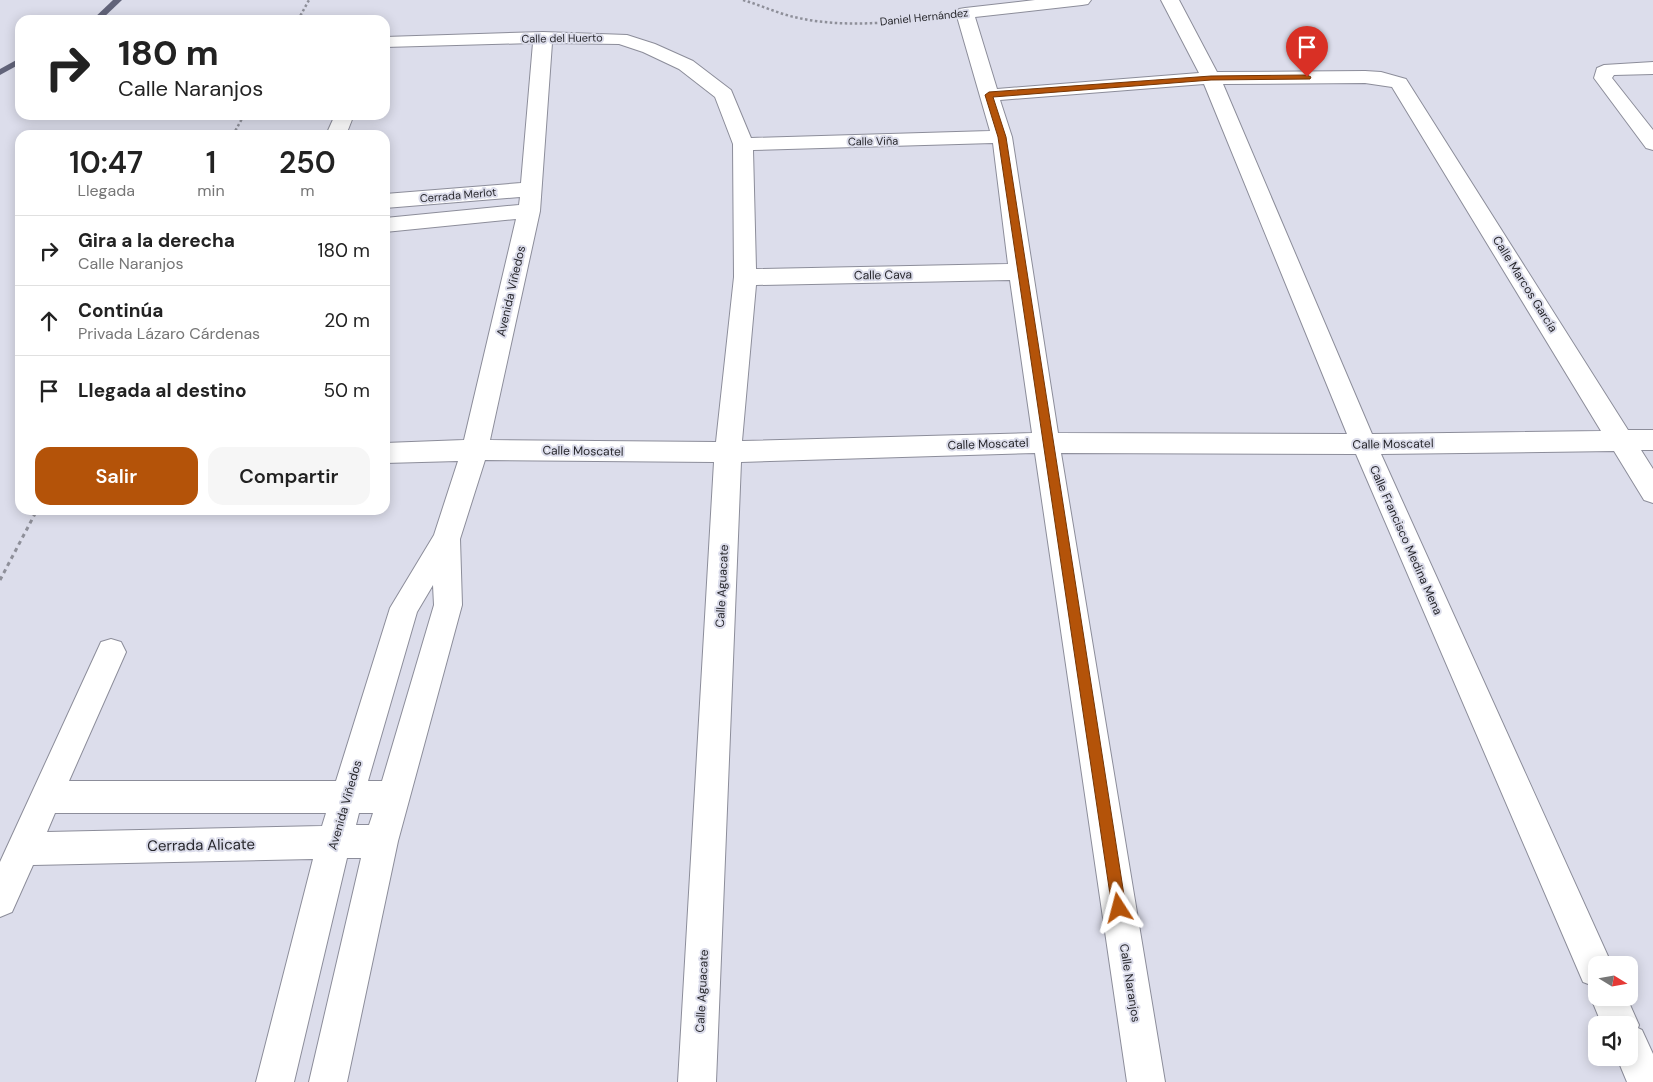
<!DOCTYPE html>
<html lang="es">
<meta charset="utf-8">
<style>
body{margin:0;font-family:"DM Sans",sans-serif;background:#f6f6f6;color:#222;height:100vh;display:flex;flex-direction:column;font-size:19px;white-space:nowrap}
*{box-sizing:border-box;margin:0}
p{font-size:16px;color:#767676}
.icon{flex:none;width:28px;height:28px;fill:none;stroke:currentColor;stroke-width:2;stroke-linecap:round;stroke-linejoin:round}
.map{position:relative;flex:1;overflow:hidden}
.side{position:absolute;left:15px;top:130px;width:375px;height:385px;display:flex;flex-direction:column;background:#fff;border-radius:15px;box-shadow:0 2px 12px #0003}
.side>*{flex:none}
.guide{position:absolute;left:15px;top:15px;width:375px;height:105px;border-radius:15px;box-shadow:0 2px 12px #0003;background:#fff;color:#222;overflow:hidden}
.needle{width:32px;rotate:101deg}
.buttons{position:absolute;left:1588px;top:956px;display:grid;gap:10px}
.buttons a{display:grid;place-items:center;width:50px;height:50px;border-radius:10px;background:#fff;box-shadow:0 2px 12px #0003;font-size:25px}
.pin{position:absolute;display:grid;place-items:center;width:42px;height:42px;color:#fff;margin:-51px -21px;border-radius:50% 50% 50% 0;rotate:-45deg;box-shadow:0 0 5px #0007}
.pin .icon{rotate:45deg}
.me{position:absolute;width:55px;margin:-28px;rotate:351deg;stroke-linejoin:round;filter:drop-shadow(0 0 4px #0008)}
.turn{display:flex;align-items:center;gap:18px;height:105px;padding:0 20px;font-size:22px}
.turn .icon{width:65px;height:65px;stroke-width:2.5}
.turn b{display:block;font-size:35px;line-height:42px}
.eta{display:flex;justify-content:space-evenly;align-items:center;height:85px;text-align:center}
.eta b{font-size:30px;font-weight:600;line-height:35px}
.primary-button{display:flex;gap:10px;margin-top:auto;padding:10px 20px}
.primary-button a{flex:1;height:58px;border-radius:15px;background:#b45309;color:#fff;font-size:20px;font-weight:600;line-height:58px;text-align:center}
.primary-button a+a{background:#f6f6f6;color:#222}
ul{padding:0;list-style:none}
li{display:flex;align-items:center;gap:15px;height:70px;padding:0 20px;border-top:1px solid #e0e0e0}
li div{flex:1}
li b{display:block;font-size:19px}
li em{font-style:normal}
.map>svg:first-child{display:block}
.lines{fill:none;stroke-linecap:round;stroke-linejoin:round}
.stream{fill:#62647a;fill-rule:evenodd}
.minor-casing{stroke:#8c8d9a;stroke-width:2}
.path-far1{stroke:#8e8f99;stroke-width:2.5;stroke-dasharray:2.5 2.5;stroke-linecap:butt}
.path{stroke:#8e8f99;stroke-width:3;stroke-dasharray:4 4;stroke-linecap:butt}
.minor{fill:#fff;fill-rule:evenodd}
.route{fill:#b45309;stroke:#753606}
.labels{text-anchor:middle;stroke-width:4;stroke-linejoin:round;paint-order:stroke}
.far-street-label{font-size:11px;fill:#27272c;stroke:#dcddeb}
.street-label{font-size:12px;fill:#27272c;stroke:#dcddeb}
.near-street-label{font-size:15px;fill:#27272c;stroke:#dcddeb}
</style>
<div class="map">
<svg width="1653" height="1082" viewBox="0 0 1653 1082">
<rect width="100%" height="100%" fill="#dcddeb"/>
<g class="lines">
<!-- stream -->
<g class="stream">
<path d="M113,0H122L101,20H92Z"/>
<path d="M20,58V64L0,75V69Z"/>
</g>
<!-- minor casing -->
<g class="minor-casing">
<g id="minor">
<path d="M1035,0H1091L1088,4L1082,5L975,17L997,89L1199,73L1161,0H1179L1217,72L1365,71L1381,72L1406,79L1628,430H1653V450H1641L1653,469V503L1644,500L1614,451L1381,454L1612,965H1596V998H1627L1639,1025L1638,1028L1642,1030L1653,1054V1082H1627L1617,1058H1629V1025H1602L1591,998L1596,987L1583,982L1356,454L1061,453L1165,1082H1127L1035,453L741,462L716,1082H678L714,462L485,460L460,539L462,605L398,841L347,1082H309L361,858H347L294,1082H256L313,859L33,865L12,912L0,917V862L101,642L111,639L121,642L126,652L69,781H336L390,608L434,535L458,461L385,463V443L464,440L516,219L385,232V218L519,205L520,197L385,208V194L521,183L533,43L385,47V37L543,32L627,35L655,44L693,61L731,90L751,138L990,131L956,13L959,9L965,8ZM552,43L619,44L643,52L679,69L715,97L733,144L734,277L716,442L490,440L540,211ZM1365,83L1392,87L1601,431L1372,434L1223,84ZM1204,84L1347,434L1058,433L1012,137L1000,100ZM993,143L1008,264L756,269L753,150ZM1010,280L1032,433L742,441L756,285ZM433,585L434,605L382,781H368L417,612ZM55,813H326L322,826L47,832ZM359,813H373L369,825H356Z"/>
<path d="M1653,62V74L1614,75L1612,78L1653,130V150L1646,148L1594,78L1597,68L1604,65Z"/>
<path d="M335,115H351L353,117L346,135H326Z"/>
</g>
</g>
<!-- path-far1 -->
<g class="path-far1">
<path d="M743,0C760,5 777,13 794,17C840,28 890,23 936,17"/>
<path d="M298,20L309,0"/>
<path d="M233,135L244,115"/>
</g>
<!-- path -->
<path class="path" d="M0,580L37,510"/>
<!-- minor -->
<use href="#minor" class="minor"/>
</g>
<!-- route -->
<path class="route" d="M1307,75L1311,77L1310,79L1211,80L993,97L1006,137L1126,908L1124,913L1119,915L1114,913L1112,908L998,137L985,95L989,92L1211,76Z"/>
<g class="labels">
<!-- far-street labels -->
<g class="far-street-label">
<text transform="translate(924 17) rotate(-6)" y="4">Daniel Hernández</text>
<text transform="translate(562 38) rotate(-1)" y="4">Calle del Huerto</text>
<text transform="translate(873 141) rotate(-1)" y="4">Calle Viña</text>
<text transform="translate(458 195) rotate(-5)" y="4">Cerrada Merlot</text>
</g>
<!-- street labels -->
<g class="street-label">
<text transform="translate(883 275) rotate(-1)" y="4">Calle Cava</text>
<text transform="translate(1525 284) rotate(58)" y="4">Calle Marcos García</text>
<text transform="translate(511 291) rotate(-77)" y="4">Avenida Viñedos</text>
<text transform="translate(988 444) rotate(-2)" y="4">Calle Moscatel</text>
<text transform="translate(1393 444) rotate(-1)" y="4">Calle Moscatel</text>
<text transform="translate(583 451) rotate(1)" y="4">Calle Moscatel</text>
<text transform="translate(1406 540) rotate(66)" y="4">Calle Francisco Medina Mena</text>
<text transform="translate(722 586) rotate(-87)" y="4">Calle Aguacate</text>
<text transform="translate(345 805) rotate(-74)" y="4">Avenida Viñedos</text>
<text transform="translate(1130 983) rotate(81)" y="4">Calle Naranjos</text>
<text transform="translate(702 991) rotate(-87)" y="4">Calle Aguacate</text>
</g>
<!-- near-street labels -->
<g class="near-street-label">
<text transform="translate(201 845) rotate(-1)" y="5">Cerrada Alicate</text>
</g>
</g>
</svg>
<div class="buttons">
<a><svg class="needle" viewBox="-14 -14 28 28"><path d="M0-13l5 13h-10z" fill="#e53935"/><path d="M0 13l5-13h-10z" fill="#767676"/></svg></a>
<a><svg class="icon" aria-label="sound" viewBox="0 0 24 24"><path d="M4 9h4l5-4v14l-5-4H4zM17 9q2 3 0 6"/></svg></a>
</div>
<div class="pin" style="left:1307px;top:77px;background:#d93025"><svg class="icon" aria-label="arrive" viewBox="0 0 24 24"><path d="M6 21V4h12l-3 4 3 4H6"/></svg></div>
<svg class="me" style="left:1119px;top:908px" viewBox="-20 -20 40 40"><path d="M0-17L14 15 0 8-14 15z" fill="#b45309" stroke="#fff" stroke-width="4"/></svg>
<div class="guide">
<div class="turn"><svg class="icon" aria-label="right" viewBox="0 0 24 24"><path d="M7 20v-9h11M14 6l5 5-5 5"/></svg><div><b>180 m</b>Calle Naranjos</div></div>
</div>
<section class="side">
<div class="eta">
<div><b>10:47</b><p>Llegada</p></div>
<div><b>1</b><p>min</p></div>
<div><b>250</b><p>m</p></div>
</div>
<ul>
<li><svg class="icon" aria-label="right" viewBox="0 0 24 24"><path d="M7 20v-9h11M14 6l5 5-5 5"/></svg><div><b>Gira a la derecha</b><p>Calle Naranjos</p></div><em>180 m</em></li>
<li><svg class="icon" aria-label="ahead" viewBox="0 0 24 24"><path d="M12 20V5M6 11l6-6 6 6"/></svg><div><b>Continúa</b><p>Privada Lázaro Cárdenas</p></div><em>20 m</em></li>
<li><svg class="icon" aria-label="arrive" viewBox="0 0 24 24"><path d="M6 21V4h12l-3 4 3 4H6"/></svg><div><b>Llegada al destino</b></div><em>50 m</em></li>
</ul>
<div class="primary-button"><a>Salir</a><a>Compartir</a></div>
</section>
</div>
